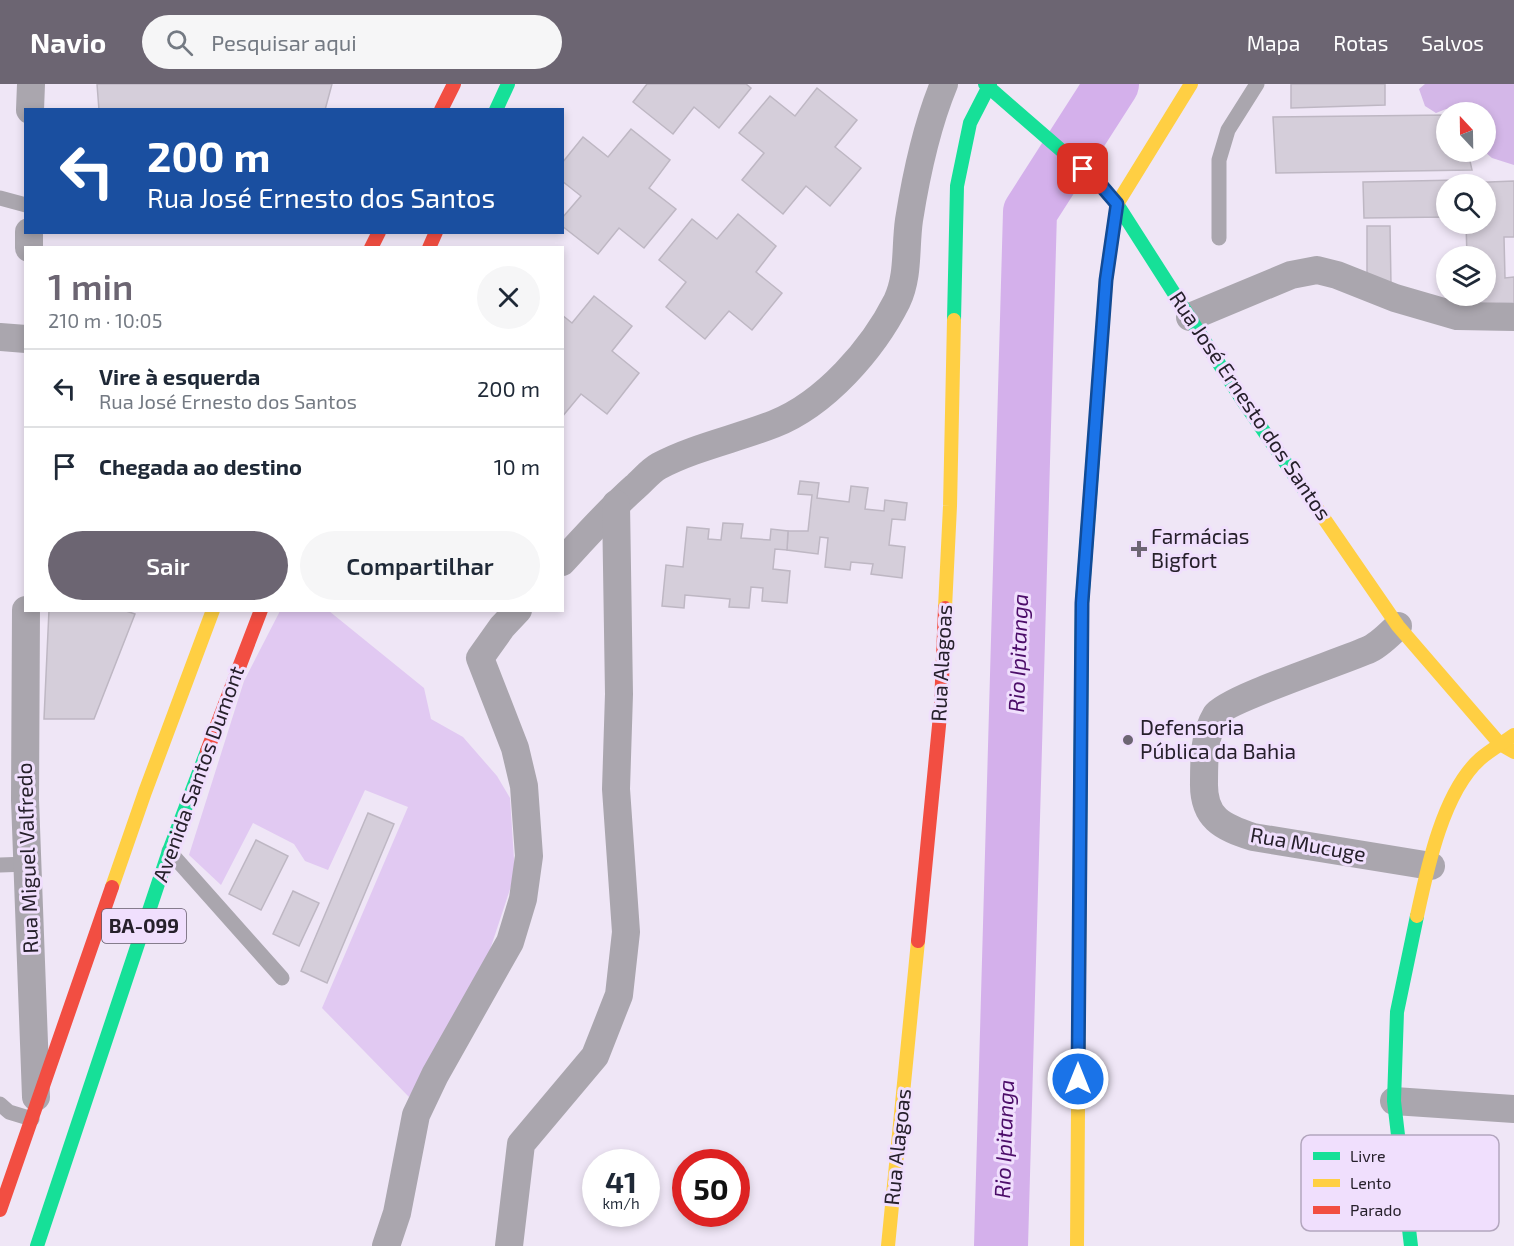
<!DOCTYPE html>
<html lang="pt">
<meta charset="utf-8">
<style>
body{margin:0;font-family:"Exo 2",sans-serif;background:#f6f6f7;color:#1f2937;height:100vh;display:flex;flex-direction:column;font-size:22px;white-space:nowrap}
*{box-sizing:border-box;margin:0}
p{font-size:20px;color:#747a83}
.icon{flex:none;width:33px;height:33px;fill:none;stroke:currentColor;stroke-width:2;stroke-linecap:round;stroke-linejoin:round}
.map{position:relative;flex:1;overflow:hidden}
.panel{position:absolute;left:24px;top:162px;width:540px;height:366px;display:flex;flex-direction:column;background:#fff;border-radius:0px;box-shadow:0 3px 9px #0003}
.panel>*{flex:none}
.banner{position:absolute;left:24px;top:24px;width:540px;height:126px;border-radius:0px;box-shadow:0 3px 9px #0003;background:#1a4fa0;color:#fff;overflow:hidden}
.needle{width:39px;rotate:338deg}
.tools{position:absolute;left:1436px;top:18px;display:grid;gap:12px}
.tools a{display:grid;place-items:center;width:60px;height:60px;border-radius:50%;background:#fff;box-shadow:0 3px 9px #0003;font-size:30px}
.speed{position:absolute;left:582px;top:1065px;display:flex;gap:12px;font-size:30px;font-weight:700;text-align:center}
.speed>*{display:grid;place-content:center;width:78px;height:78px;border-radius:50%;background:#fff;box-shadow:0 3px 9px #0003;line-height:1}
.speed small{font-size:15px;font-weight:400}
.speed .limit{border:9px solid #d22;background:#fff;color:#111}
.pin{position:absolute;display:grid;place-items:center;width:51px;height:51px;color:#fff;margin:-26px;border-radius:12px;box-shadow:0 3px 9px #0006}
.me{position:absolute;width:66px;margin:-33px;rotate:0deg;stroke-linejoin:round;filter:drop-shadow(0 0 4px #0008)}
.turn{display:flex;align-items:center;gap:21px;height:126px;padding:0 24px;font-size:27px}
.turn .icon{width:78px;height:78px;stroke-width:2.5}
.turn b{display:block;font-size:42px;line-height:51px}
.round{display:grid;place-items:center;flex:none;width:63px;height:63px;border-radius:32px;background:#f6f6f7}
.headline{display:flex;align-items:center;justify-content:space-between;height:102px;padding:0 24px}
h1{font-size:36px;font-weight:600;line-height:45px;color:#6c6572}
.action{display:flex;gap:12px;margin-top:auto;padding:12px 24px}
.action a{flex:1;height:69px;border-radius:36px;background:#6c6572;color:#fff;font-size:24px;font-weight:600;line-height:69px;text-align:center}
.action a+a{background:#f6f6f7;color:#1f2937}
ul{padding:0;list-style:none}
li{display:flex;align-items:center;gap:18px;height:78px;padding:0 24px;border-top:2px solid #e0e1e3}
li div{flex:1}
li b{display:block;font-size:22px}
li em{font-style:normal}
header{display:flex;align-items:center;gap:36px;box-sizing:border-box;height:84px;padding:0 30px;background:#6c6572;color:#fff}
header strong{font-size:28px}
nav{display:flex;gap:33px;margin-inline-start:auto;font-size:21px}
.search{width:420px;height:54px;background:#f6f6f7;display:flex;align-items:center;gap:15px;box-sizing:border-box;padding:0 21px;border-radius:33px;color:#747a83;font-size:22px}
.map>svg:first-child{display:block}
.green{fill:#e1c9f2}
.forest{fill:#d4b7e8}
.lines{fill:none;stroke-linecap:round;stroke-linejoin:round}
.river{stroke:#d4b0eb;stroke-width:54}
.building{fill:#d5ceda;stroke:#beb7c3;stroke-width:1.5}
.lane{stroke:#aaa6ae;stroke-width:15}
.street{stroke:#aaa6ae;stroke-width:28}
.fast{stroke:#16e098;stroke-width:14}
.slow{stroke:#ffcf43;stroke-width:14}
.jam{stroke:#f24e42;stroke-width:14}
.route-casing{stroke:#114b97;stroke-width:15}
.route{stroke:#1a73e8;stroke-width:10}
.poi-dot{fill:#6c6572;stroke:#f0dffd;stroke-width:2}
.labels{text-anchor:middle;stroke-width:6;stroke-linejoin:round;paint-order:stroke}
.shield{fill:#f0dffd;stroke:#63596a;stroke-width:1.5}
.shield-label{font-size:20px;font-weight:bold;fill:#26202b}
.street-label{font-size:21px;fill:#26202b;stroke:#f0dffd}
.poi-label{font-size:21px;fill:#26202b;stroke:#f0dffd;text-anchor:start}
.water-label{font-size:22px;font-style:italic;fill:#4c0d69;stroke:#f0dffd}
.key{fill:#f0dffd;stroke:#b3a6be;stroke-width:1.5}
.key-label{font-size:16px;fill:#26202b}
</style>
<header>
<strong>Navio</strong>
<div class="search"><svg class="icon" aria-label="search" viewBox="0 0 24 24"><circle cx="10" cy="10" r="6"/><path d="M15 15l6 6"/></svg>Pesquisar aqui</div>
<nav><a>Mapa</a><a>Rotas</a><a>Salvos</a></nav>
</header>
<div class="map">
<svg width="1514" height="1162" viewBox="0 0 1514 1162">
<rect width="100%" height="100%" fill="#efe6f6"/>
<!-- green -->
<path class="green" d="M280,527H329L424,604L431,635L463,653L497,692L510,714L515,790L483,887L409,1013L322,924L408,723L365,706L328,786L305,777L294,760L253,739L221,801L189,771L244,597Z"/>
<!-- forest -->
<path class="forest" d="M1425,0H1514V81L1492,74L1485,68V28H1463L1446,25L1436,29L1425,22L1419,5Z"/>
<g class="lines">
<!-- river -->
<path class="river" d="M1001,1162L1030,128L1112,0"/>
</g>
<!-- building -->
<g class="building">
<path d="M97,0H332L325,26H99Z"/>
<path d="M647,0H746L751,4L719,44L694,23L673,50L633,18Z"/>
<path d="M1291,0H1385V21L1291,24Z"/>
<path d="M817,4L857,36L835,63L861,84L830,122L806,102L783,130L742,96L764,69L739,49L770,12L795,32Z"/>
<path d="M1446,31V68H1468L1472,86L1276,89L1273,33Z"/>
<path d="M631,45L670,76L649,104L676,125L644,164L619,144L598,170L562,142V134L581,112L562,97V79L583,53L608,73Z"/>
<path d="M1458,96V100H1446V133L1364,134L1363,98Z"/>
<path d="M1514,97V153H1504L1505,194L1514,193V219L1468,220V212H1485V172H1467L1466,140H1485V100H1465V99Z"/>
<path d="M738,130L776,162L756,188L782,209L752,246L729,227L705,255L666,223L686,198L659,176L692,135L717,155Z"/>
<path d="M1367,142H1390L1391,201L1367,192Z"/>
<path d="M594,212L632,242L612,267L639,289L607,330L581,310L562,333V231L572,239Z"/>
<path d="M800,397L819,399L817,414L849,418L851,402L868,404L865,425L884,427L885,416L907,419L905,436L892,435L889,461L905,463L902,494L871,490L873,480L851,478L850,486L825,483L828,454L820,453L818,470L787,466L788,447H808L812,411L798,410Z"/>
<path d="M723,439L743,440L741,454L770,456L771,445L788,447L787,466L775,465L773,485L790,487L787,519L762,517L763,504L751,503L749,524L729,523L730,515L685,511L684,524L662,522L666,481L683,483L687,443L709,445L708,455L721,456Z"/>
<path d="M49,526H123L135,530L94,635H44Z"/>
<path d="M368,729L394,740L327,899L301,887Z"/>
<path d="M256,756L288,772L261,826L229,810Z"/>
<path d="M293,807L319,819L299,862L273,850Z"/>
</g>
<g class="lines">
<!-- lane -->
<g class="lane">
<path d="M0,114L26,121"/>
<path d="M1219,154V76L1228,46L1257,0"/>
<path d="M169,767L282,894"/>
<path d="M0,781L28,780"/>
<path d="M0,1020L9,1028L32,1035"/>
</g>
<!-- street -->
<g class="street">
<path d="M30,26L31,0"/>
<path d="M29,164V148"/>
<path d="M1190,233L1291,191L1317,186L1337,191L1395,214L1457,232L1514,233"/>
<path d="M0,253L26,255"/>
<path d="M562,478C586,452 609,426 635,403C643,396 650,387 659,382C695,363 736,355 774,340C825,320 873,265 897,217C909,191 905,164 909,136C916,92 927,41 944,0"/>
<path d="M26,526L25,716L36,1013"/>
<path d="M1398,542C1390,550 1380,560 1370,565C1344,577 1226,615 1216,631C1204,651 1204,675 1204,698C1203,734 1222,743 1253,753L1431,782"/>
<path d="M1394,1017L1514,1025"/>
<path d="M386,1162L397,1129L416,1031L435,991L510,858L523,815L529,772L524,702L515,664L480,574L502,543L518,526"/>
<path d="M509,1162L521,1060L595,972L619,911L626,848L616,705L619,610L616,420"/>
</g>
<!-- fast -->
<g class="fast">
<path d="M985,0L1099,99L1117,120L1241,314L1305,407"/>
<path d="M496,26L508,0"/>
<path d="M954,236L957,102L970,39L990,0"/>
<path d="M1080,758L1082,519L1094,359"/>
<path d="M37,1162L169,767L207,667"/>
<path d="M1411,1162L1394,1017L1397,928L1417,832"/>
</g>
<!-- slow -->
<g class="slow">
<path d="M1094,359L1106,196L1117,120L1191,0"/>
<path d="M1305,407L1398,542L1500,660L1514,668"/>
<path d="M945,524L950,422L954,236"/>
<path d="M112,803L145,708L213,526"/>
<path d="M1417,832C1427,785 1443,708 1480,675C1490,666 1503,659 1514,651"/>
<path d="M888,1162L918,857"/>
<path d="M1077,1162L1080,758"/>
</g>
<!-- jam -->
<g class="jam">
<path d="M441,26L454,0"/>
<path d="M371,164L379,148"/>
<path d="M429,164L436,148"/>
<path d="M207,667L261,526"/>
<path d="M918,857L941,621L945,524"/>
<path d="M0,1126L112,803"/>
</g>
</g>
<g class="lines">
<!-- route casing -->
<g class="route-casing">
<path id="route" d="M1078,995L1082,519L1106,196L1117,120L1099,99L1083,85"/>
</g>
<!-- route -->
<use href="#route" class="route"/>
</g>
<!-- markers -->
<g class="poi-dot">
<path d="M1136 456h6v6h6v6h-6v6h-6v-6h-6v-6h6z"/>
<circle cx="1128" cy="656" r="6"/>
</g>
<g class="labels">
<!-- shield labels -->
<rect class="shield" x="102" y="825" width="84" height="34" rx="4.5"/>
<g class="shield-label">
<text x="144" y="849">BA-099</text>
</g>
<!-- street labels -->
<g class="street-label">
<text transform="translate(1250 322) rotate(56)" y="7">Rua José Ernesto dos Santos</text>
<text transform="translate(942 579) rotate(-87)" y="7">Rua Alagoas</text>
<text transform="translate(199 690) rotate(-70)" y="7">Avenida Santos Dumont</text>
<text transform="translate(1308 761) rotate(10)" y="7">Rua Mucuge</text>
<text transform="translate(28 774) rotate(-92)" y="7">Rua Miguel Valfredo</text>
<text transform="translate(898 1063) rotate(-84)" y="7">Rua Alagoas</text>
</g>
<!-- poi labels -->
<g class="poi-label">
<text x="1151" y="460">Farmácias<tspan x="1151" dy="24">Bigfort</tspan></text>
<text x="1140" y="651">Defensoria<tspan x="1140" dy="24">Pública da Bahia</tspan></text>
</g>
<!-- water labels -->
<g class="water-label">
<text transform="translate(1018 569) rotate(-88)" y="8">Rio Ipitanga</text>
<text transform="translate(1004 1055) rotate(-88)" y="8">Rio Ipitanga</text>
</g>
</g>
<!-- legend -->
<rect x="1301" y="1051" width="198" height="96" rx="9" class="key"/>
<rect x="1313" y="1068" width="27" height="8" fill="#16e098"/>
<rect x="1313" y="1095" width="27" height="8" fill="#ffcf43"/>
<rect x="1313" y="1122" width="27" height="8" fill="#f24e42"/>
<g class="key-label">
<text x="1350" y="1078">Livre</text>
<text x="1350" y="1105">Lento</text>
<text x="1350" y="1132">Parado</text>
</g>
</svg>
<div class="tools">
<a><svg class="needle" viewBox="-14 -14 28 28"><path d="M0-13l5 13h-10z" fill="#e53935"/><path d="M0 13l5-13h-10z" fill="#747a83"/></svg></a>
<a><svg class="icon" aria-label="search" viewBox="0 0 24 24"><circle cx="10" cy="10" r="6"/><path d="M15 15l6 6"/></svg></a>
<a><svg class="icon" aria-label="layers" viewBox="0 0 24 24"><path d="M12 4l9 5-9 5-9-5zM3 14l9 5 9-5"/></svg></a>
</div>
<div class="speed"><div>41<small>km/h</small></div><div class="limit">50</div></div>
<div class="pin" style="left:1083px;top:85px;background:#d93025"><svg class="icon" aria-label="arrive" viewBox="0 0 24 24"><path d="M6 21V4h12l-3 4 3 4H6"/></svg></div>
<svg class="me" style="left:1078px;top:995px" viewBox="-20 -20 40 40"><circle r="17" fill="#1a73e8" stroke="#fff" stroke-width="3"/><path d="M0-11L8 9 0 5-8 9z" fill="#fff"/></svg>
<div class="banner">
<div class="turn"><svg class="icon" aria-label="left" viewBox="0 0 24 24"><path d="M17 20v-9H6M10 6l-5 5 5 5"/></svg><div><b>200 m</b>Rua José Ernesto dos Santos</div></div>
</div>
<section class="panel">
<div class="headline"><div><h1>1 min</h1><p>210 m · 10:05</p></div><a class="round"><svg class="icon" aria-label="close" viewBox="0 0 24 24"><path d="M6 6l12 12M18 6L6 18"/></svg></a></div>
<ul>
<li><svg class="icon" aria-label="left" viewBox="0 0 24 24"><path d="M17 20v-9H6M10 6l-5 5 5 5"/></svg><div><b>Vire à esquerda</b><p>Rua José Ernesto dos Santos</p></div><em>200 m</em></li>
<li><svg class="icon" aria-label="arrive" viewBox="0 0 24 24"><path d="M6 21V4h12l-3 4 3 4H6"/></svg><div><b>Chegada ao destino</b></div><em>10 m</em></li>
</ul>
<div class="action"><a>Sair</a><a>Compartilhar</a></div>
</section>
</div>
